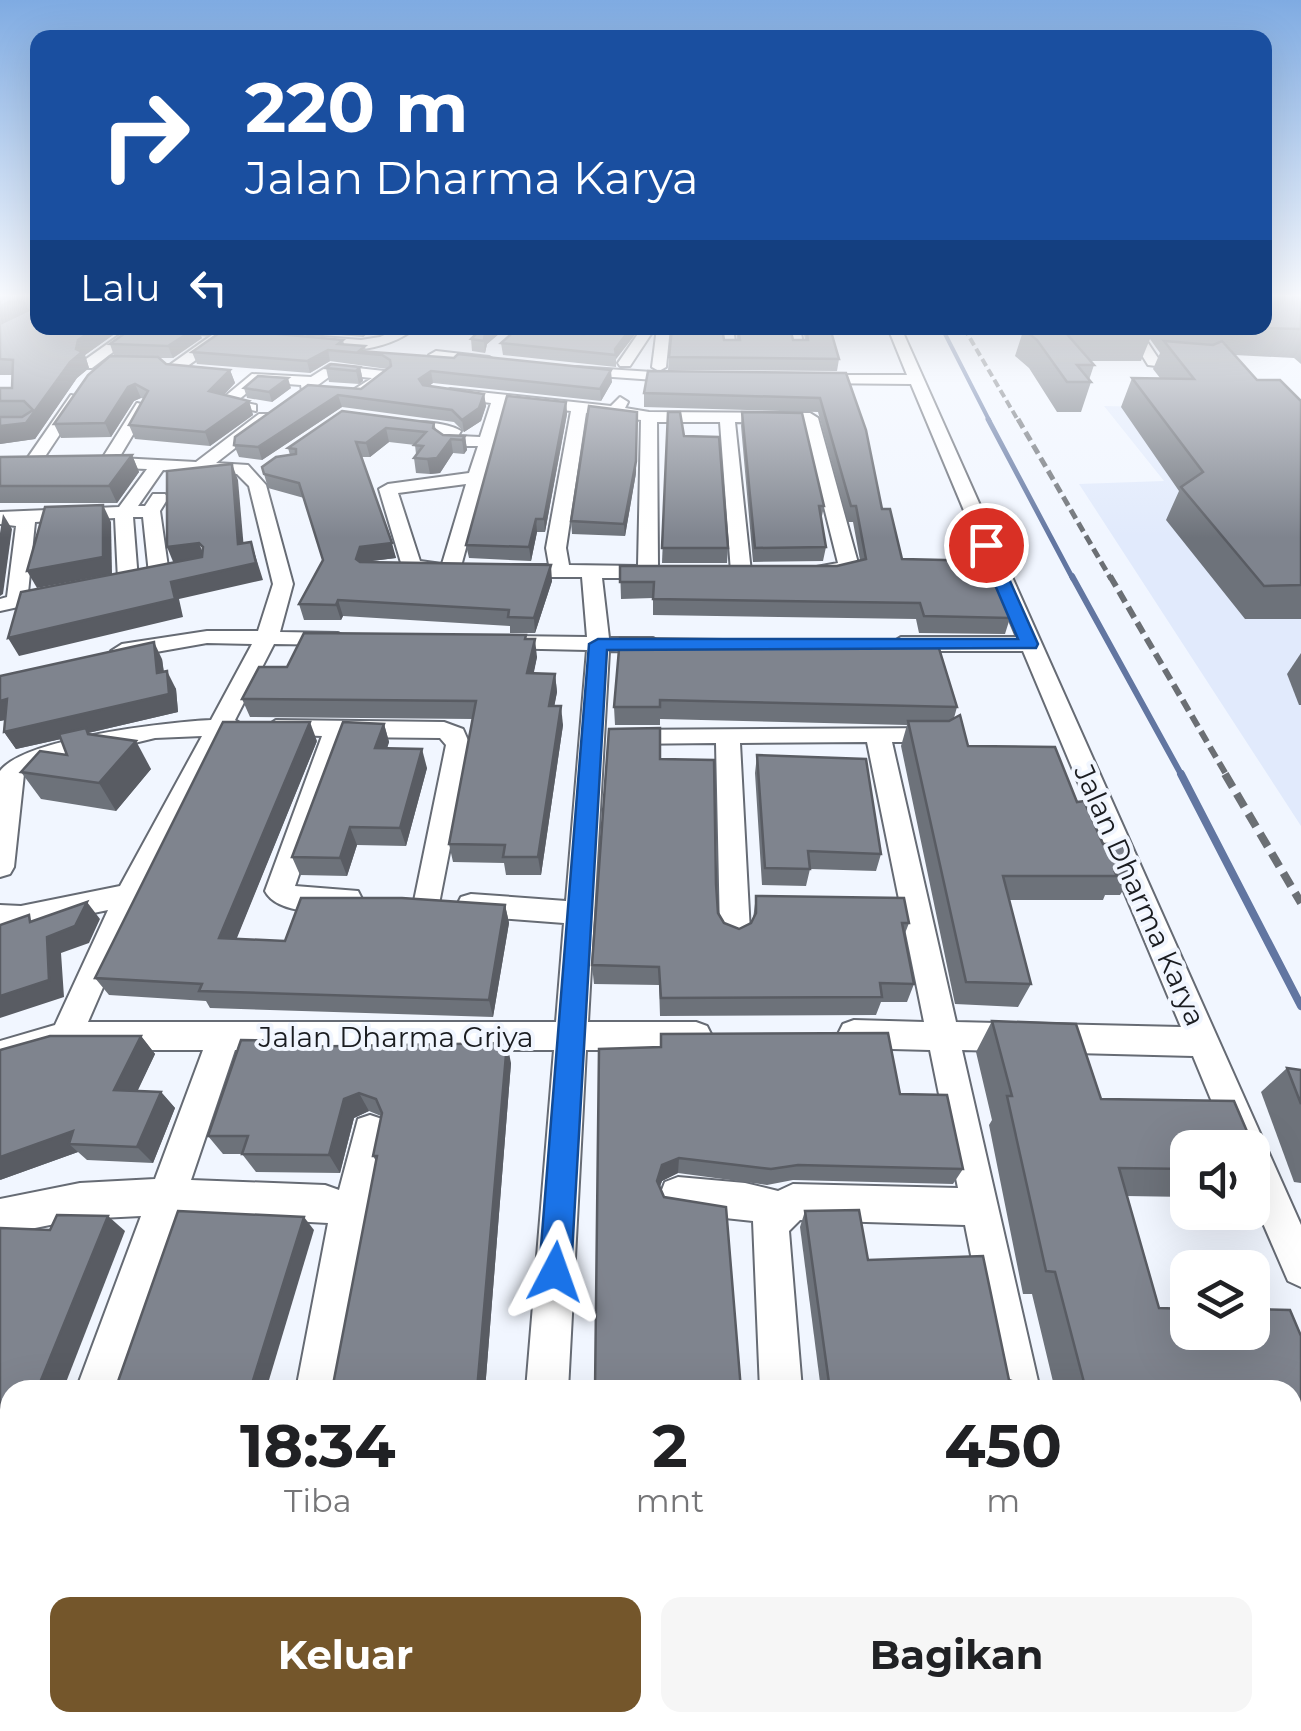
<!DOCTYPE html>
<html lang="id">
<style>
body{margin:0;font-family:Montserrat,sans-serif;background:#f6f6f6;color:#202124;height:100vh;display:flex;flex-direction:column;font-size:38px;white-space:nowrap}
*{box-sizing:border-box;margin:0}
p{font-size:32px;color:#757577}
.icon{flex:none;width:55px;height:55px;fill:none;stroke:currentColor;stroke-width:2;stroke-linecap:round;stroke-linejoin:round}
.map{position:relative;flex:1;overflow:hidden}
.sheet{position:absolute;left:0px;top:1380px;width:1302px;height:352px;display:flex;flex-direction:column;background:#fff;border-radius:30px 30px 0 0;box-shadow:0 10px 40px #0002}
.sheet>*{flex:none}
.guide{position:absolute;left:30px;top:30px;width:1242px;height:305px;border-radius:20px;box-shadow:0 10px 40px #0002;background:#1a4fa0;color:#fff;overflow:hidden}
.tools{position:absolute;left:1170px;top:1130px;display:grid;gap:20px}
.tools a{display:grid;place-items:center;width:100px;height:100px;border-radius:20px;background:#fff;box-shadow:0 10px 40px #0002;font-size:50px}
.pin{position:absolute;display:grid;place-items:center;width:85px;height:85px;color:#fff;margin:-42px;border:5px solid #fff;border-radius:50%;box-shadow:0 2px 10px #0007}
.me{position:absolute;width:110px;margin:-55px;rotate:4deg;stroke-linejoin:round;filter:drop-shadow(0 0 8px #0008)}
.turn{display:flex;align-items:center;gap:35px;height:210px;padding:0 50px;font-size:45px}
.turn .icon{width:130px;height:130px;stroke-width:2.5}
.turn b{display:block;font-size:70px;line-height:85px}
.then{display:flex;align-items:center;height:95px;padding:0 50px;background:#0003;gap:20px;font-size:38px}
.eta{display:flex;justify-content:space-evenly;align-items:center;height:170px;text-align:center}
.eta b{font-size:60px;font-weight:700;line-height:70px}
.primary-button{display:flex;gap:20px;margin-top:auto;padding:20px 50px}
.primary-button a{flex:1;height:115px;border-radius:20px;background:#74562b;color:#fff;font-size:40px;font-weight:700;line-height:115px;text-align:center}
.primary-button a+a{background:#f6f6f6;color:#202124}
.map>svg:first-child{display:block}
.built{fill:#e1eafc}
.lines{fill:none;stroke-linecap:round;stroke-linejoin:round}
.stream-far3{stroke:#6276a1;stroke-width:4}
.stream-far2{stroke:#6276a1;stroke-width:5}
.stream-far1{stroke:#6276a1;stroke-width:6}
.stream{stroke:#6276a1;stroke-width:8}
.minor-casing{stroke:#666b74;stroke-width:4}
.minor{fill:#fff;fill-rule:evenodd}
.rail-far3{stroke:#6b6f74;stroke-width:4;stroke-dasharray:8 4;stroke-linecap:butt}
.rail-far2{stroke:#6b6f74;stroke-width:5;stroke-dasharray:10 5;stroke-linecap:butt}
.rail-far1{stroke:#6b6f74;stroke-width:6;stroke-dasharray:12 6;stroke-linecap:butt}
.rail{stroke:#6b6f74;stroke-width:8;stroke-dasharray:15 8;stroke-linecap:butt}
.wall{fill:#6d727a}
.shaded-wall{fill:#595c63}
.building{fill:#7f848e;stroke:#595c63;stroke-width:2.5}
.route{fill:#1a73e8;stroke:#114b97;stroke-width:2.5}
.labels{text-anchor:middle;stroke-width:8;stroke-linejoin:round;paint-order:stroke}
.street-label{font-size:28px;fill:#1a1c20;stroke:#f1f6ff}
</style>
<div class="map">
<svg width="1301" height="1731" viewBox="0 0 1301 1731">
<rect width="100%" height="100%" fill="#f1f6ff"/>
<!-- built -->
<path class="built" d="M1104,406L1301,410V826L1079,484L1164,481Z"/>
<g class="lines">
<!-- stream-far3 -->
<path class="stream-far3" d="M942,328L990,422"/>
<!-- stream-far2 -->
<path class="stream-far2" d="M988,419L1073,579"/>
<!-- stream-far1 -->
<path class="stream-far1" d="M1072,576L1182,776"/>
<!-- stream -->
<path class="stream" d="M1181,774L1301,1006"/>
<!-- minor casing -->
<g class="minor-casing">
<g id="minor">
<path d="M0,308L38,311V319L0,316Z"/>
<path d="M130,328H145L92,368H82V362Z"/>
<path d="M172,328H218L263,335L256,339L228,337L186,367L204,369V375L172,374L165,370L167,367L212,335L178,332Z"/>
<path d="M400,328H415C389,351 331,358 302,340L309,336L361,340L380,337Z"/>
<path d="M642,328H655L630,366H620L618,363Z"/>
<path d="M657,328H670L666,367L659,371L652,367Z"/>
<path d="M721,328H733L736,349H726Z"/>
<path d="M788,328H800L804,349H794Z"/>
<path d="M888,328H901L1301,1225V1287L1288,1281L1252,1198V1148H1231L1193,1056L962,1050L1040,1390H998L965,1225L800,1220L789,1231L802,1390H760L753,1221L678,1213L665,1208L660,1195L665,1182L678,1177L745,1183L778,1191L793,1184L958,1188L930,1050L854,1048L843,1044L838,1034L843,1024L854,1020L924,1022L867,742L740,743L750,932L745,940L735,944L725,940L720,932L716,743L622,744L610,736L613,730L948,728L951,734L939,742H892L956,1022L1181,1027L1023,651H901L890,644L901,637H1017L911,384L811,383L804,379L811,375H907Z"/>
<path d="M1125,328H1138L1158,358L1197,366L1190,370L1148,365Z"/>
<path d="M436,351L489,357L496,361L489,365L431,358L429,355Z"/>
<path d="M330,365L384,371L391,375L364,398L350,392L372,378L333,374L307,393L302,391L301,385L260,382L237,401L256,405V411L217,403L252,374L311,377Z"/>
<path d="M576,367L683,374L690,378L683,382L571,374V368Z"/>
<path d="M450,389L611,406L620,397L628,402L625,408L649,412L810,413L818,418L858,563L848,576L818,578L808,572L811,568L838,563L803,423L735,422L751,572L741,578L731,572L720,422H657L658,567L665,572L655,578H602L609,638H653L664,645L653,652L609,651L588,1022H696L707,1026L712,1036L707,1046L696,1050H586L568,1390H526L554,1050H235L191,1180L325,1185L339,1190L358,1119L370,1115L382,1119L387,1131L338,1390H296L328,1223L178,1215L118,1390H76L141,1216L80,1219L0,1235V1199L80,1183L155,1179L203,1050H66L0,1069V1041L55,1025L108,910L21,928L0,927V905L21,906L120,886L202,736L155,738L40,766L24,774L14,867L10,874L0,877V771C24,738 169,722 211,720L252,644L207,643L122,658L111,651L122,644L207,631H258L273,584L249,486L237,474L163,470L138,506H145L153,494H165L168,498L160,511L169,574L159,580L149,574L143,517H133L138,580L128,586L118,580L115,518L35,522L28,593L52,588L62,594L59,598L0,611V599L7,597L16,526L0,524V512L119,507L147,469L97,467L89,462L103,457L137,403L150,406L119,458L196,462L259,414H271V420L216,463L248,465L266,485L293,584L280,632L338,633L349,639L338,645L274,644L235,720L245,727L241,733L227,735L143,895L88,1022H556L564,923L471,916L461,913L457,905L461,897L471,894L566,901L587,650L501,648L490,642L501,636L587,637L582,577H513L503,571L513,565H549L546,548L571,411L505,404L460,570C447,580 415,576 402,566L379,489L388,484L469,473L478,446H447L439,441L442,435L401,432L393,427C407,418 447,422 461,431L458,436L480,437L491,403L445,397V391ZM586,413L641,420L638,566L569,565L566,548ZM466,484L442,564L420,561L398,493Z"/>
<path d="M71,395L84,398L38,467H26L24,463Z"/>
<path d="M276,720L444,722L463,729L470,745L438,909L428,912L418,909L414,901L446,745L440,738L346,737L295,886L358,891L362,899L358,907C334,914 278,916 265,891L322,736L268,734L264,728Z"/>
<path d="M10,1606V1677L0,1681V1610Z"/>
<path d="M0,1691L10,1692V1722H33L29,1731H0Z"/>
<path d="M229,1722H279L277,1731H227Z"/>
<rect x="498" y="1722" width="50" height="9"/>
<path d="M966,1722H1120L1121,1724L1118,1731H970Z"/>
</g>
</g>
<!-- minor -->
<use href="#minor" class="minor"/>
<!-- rail-far3 -->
<path class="rail-far3" d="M964,328L1019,422"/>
<!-- rail-far2 -->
<path class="rail-far2" d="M1018,419L1111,579"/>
<!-- rail-far1 -->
<path class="rail-far1" d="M1110,576L1227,776"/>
<!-- rail -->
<path class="rail" d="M1225,774L1301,903"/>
</g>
<!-- wall -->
<g class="wall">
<path d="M0,296H38V328H119L120,330L85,355L89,368L77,378L35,439L0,444V388H12V375H0Z"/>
<path d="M1301,296V364L1294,358L1235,355L1257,380L1301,401V619H1245L1166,520L1179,491L1121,407L1132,378H1160L1153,369L1160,353L1150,339L1141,361H1091L1094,365L1089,380L1091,382L1081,412H1057L1029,368L1015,356L1024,328H1265Z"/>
<path d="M261,328H374L363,337Z"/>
<path d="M454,328H506L487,344L485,353L472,351L471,339L478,332Z"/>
<path d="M577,328L571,333L584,334L590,328H640L616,359V367L503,355L501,343Z"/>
<path d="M736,328H790L793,340H805L803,328H830L839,359L837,371L668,370L669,357L724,340H737Z"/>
<path d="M202,338L173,358H158L166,364L230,370L235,383L224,395L249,401L253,415L210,446L135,439L129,425L144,399L141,398L134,401L111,437L61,438L54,424L150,357L114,356L110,344Z"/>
<path d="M343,340L344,344L365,346L366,352L612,382L601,401L433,383L429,386L484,394L486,406L481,421L464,432L454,422L342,407L262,460L239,457L234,445L308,385L361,389L387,369L330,361L310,373L197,364L192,352Z"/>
<path d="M360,367L363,381L359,384L329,382L326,368Z"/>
<path d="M846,373L882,509L902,559L1010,618L1005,634L919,633L916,619L653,615V598L621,599L620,566H837L860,560L853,522H848L818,412L644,407V393Z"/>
<path d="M244,388H291L272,402L247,398Z"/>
<path d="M566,402L567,414L545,532H537L531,561L469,558L466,545Z"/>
<path d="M342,411L434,423L436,430L443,435L465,436L467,450L464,454L453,453L440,473L430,474L416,473L414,458L416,454L415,445L389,442L370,457H362L396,558L363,562L552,581L535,633H510V626L343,616L341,620H304L299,604L323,560L304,498L268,488L262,467L290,455L288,448Z"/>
<path d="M668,412L684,436L728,548L727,563H662Z"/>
<path d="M742,412L824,506L821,521L826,547L823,561L753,562L741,426Z"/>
<path d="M132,455L139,472L117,503H0V457Z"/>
<path d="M636,473L625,536L572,534L571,521Z"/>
<path d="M620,638L957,707L954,718L968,746L1077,802L1103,844L1135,872L1120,895H1105L1103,900H1009L1031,984L1018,1007L955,1004L901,746L907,725L660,719V725H615L614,707Z"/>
<path d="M527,639L537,657L533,674H555L557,692L554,706L563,725L541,875H506L504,863L453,862L449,844L473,719L250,717L242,699L287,667Z"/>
<path d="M1301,653V705H1299L1287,674Z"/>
<path d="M162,659L164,672L176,689L178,712L88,733L151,769L116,811L41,799L21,772L67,755L61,739L16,749L4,732L5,720L0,721V676Z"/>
<path d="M384,724L389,742L387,748L427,768L406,846L357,845L347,876L300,875L292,857Z"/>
<path d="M317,741L236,939L285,941L505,905L509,923L493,1017L210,1008L206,1001L109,995L95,978Z"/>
<path d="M757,755L881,854L876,871L810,869L806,886L762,885L755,773Z"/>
<path d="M660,759L716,884L718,913L724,923L739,929L751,923L753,919L756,896L909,923L904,936L914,984L907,1002H881L876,1015L660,1016L659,985L594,984L592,965Z"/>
<path d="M992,1021L1076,1024L1101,1099L1234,1101L1264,1171L1252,1180V1148H1188V1197L1126,1196L1159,1308L1188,1309V1332H1252V1309L1290,1310L1301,1336V1646H1292V1390H1055L1032,1294H1023L989,1125L992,1120L976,1052Z"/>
<path d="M141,1036L155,1054L137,1091L161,1092L175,1108L153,1163L87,1160L78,1152L0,1180Z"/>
<path d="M294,1047L511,1063L485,1390H332L376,1161L373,1156L381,1116L369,1111L354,1118L340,1173L256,1172L242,1154H223L208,1136Z"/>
<path d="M599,1049L900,1094L963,1169L953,1184L793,1180L767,1185L678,1173L662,1181L660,1187L741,1390Z"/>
<path d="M1287,1068L1301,1070V1183L1294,1182L1261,1092Z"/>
<path d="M805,1211L868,1260L1009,1380L1019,1390H821L800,1227Z"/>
<path d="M1136,1722H1289L1292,1731H1138Z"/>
</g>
<!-- shaded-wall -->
<g class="shaded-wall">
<path d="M18,296H22L28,309L0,326V307Z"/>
<path d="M96,328H119L120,330L85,355L89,368L77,378L35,439L0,444V426L26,423L76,349L78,340Z"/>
<path d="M196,328H198L202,338L173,358L168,346Z"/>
<path d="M361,328H374L363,337Z"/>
<path d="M491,328H506L487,344L485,353L484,341L485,332Z"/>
<path d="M567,328H577L567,337Z"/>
<path d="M631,328H640L616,359L615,349Z"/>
<path d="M328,350L330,361L310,373L307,361Z"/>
<path d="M360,367L363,381L359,384L356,371Z"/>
<path d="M230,370L235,383L214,405L209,391Z"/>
<path d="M611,370L612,382L601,401L600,389Z"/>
<path d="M431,371L433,383L421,392L419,379Z"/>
<path d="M288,378L291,388L272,402L269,392Z"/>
<path d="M135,384L141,398L134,401L111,437L105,423L128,387Z"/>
<path d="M484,394L486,406L481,421L464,432L462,420Z"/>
<path d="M338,395L342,407L262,460L258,447Z"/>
<path d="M249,401L253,415L210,446L205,432Z"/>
<path d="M566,402L567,414L545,532L544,519Z"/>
<path d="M637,412L636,473L625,536L624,524Z"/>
<path d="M386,428L389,442L370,457L366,443Z"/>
<path d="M465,436L467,450L464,454L462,440Z"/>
<path d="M451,439L453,453L440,473L430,474L427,459Z"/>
<path d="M132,455L139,472L117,503L109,486Z"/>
<path d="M232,464L238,480L245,561L238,544Z"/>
<path d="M103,505L111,522L112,574L37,588L27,571Z"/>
<path d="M3,514L12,529L3,594L0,596V533Z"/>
<path d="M536,519L537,532L531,561L529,547Z"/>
<path d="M251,542L263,580L179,599L183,617L19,656L8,638L171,582Z"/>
<path d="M199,543L206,560L174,564L167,547Z"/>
<path d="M392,543L396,558L364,562L360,574L356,559L360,547Z"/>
<path d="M551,565L552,581L535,633L534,618Z"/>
<path d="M338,600L343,616L341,620L336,605Z"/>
<path d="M535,639L537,657L530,692L527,673Z"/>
<path d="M154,642L162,659L166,691L157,673Z"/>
<path d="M167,671L176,689L178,712L88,733L103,756L88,733L16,749L4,732Z"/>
<path d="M555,674L557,692L551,724L549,706Z"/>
<path d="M7,699L18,717L0,721V701Z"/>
<path d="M561,706L563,725L541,875L538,857Z"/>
<path d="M310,722L317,741L230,955L219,938Z"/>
<path d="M384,724L389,742L381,767L375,748Z"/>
<path d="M136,741L151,769L116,811L99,783Z"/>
<path d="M422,749L427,768L406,846L400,828Z"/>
<path d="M350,827L357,845L347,876L340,858Z"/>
<path d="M87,902L100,919L89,943L61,953L64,997L0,1018V996L47,937Z"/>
<path d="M505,905L509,923L493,1017L489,1000Z"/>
<path d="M141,1036L155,1054L130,1107L114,1090Z"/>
<path d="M507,1043L511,1063L485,1390H477Z"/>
<path d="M161,1092L175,1108L153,1163L137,1147Z"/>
<path d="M359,1093L369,1111L354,1118L340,1173L329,1155L344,1099Z"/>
<path d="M73,1131L69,1144L78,1152L0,1180V1157Z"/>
<path d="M679,1158L678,1173L662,1181L656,1196L657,1181L662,1165Z"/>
<path d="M108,1216L125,1231L63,1390H37Z"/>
<path d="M304,1217L314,1230L266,1390H250Z"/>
<path d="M10,1456V1525L0,1550V1480Z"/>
<rect x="440" y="1722" width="10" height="9"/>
</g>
<!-- building -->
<g class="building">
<path d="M0,296H18L0,307Z"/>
<path d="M34,296H38V328H96L78,340L76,349L82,352L70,362L26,423L0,426V417H22L33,410L24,401H0V388H12L13,360L0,359V324L33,308Z"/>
<path d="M1265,296H1301V329L1255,328H1265Z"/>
<path d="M132,328H196L168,346L110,344Z"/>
<path d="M482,328H491L485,332L484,341L471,339Z"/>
<path d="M518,328H567L568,333L584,334L590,328H631L615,349L616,355L501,343Z"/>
<path d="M672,328H722L724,340H740L738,328H790L793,340H808L806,328H830L839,359L669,357Z"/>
<path d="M1022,328H1148L1152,333H1066L1094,365H1077L1091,382H1067L1037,340Z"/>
<path d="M1179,328H1215L1219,333Z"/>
<path d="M225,329L343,340L338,344L365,346L359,351L454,358L458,354L611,370L600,389L431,371L419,379L423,385L484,394L479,408L462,420L452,410L338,395L258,447L234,445L235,437L308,385L361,389L391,366L390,360L382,355L328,350L307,361L192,352Z"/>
<path d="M1164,341L1213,345L1222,341L1257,380H1280L1301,401V585L1264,586L1181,487L1203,472L1132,378L1194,379Z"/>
<path d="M110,356L158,357L166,364L230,370L209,391L249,401L205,432L129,425L148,391L135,384L128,387L105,423L54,424L88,375Z"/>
<path d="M331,364L360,367L356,371L326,368Z"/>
<path d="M648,371L846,373L866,430L882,509H890L902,559L987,561L1010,618L924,616L920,603L653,599L654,582H620V566H837L866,559L856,506H851L820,398L644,393Z"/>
<path d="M258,376L288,378L269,392L244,388Z"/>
<path d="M507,396L566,402L544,519H536L529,547L466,545Z"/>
<path d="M589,406L637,412L636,461L624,524L571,521Z"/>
<path d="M342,411L434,423L433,428L443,435L465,436L462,440L451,439L437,458L427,459L414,458L423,446L414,445L426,432L386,428L366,443L356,442L392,543L360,547L356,559L360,562L551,565L534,618L508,617L509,610L338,600L336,605L299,604L323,560L299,483L264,474L262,467L276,457L296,454V449L288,448Z"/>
<path d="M668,412H680L684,436L719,437L728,548H662Z"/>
<path d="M742,412L802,413L824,506H819L826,547L755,548Z"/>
<path d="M132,455L109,486H0V457Z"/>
<path d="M232,464L238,544L251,542L256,563L171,582L175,599L8,638L21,592L202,557L203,547L199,543L167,547V471Z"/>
<path d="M103,505V557L27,571L45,507Z"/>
<path d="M304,633L526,635L525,639H535L527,673L555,674L549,706H561L538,857H503L505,845L449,844L476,701L242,699L259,667H287Z"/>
<path d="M620,638L937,642L957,707L660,700V707H614Z"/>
<path d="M154,642L157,673L167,671L169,694L4,732L7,699L0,701V676Z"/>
<path d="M960,715L968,746L1055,747L1077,802L1084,801L1103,844H1122L1135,872H1115L1117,876H1003L1031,984L966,982L908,721H949Z"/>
<path d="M223,722H310L219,938L285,941L301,898H402L505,905L489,1000L199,991L202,984L95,978Z"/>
<path d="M343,722L384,724L375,748L422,749L400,828L350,827L340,858L292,857Z"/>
<path d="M86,728L88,734L136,741L99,783L21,772L40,751L67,755L59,734Z"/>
<path d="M660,728V759L714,760L716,884L718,913L724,923L739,929L751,923L756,913V896L904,898L909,923H902L914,984L880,983L882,997L661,998L659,967L592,965L609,729Z"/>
<path d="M757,755L866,759L881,854L808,851L810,869L765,868Z"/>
<path d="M87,902L75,926L47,937L49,980L0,996V925L29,915L30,922Z"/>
<path d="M992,1021L1076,1024L1101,1099L1234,1101L1264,1171H1252V1148H1188V1169L1119,1168L1159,1308L1188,1309V1332H1252V1309L1290,1310L1301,1336V1645L1292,1644V1390H1086L1055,1272L1046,1271L1007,1096H1012Z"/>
<path d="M888,1033L900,1094L947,1095L963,1169L798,1165L771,1169L679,1158L662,1165L657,1181L664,1197L726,1207L741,1390H595L599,1049L661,1047V1034Z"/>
<path d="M50,1036H141L114,1090L161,1092L137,1147L69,1144L73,1131L0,1157V1050Z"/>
<path d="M241,1040L290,1041L288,1047L507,1043L477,1390H332L377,1156H373L382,1113L376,1099L359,1093L344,1099L329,1155L242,1154L248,1136H208Z"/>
<path d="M1287,1068L1301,1070V1104Z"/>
<path d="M859,1210L868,1260L983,1256L1009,1380L1017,1383L1019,1390H830L805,1211Z"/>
<path d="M178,1211L304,1217L250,1390H115Z"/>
<path d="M57,1215L108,1216L37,1390H10V1456L0,1480V1228L50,1230Z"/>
<path d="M268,1722H440V1731H266Z"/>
<path d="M583,1722H656L657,1731H583Z"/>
<path d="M1174,1722H1289L1292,1731H1176Z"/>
</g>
<!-- sky -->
<linearGradient id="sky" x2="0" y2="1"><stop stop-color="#7fabe2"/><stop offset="0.55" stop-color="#f9fbff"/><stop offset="1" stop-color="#f9fbff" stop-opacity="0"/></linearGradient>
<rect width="1301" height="538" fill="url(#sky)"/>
<!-- route -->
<path class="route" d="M980,542L994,545L1038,644L1036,648L607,650L571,1272L566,1284L555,1288L544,1284L539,1272L589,644L598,639H1018L978,545Z"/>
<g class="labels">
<!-- street labels -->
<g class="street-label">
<text transform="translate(1140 895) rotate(66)" y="10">Jalan Dharma Karya</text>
<text x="396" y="1047">Jalan Dharma Griya</text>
</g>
</g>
</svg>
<div class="tools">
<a><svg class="icon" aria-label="sound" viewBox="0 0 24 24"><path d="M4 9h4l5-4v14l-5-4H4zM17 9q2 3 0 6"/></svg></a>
<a><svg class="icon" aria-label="layers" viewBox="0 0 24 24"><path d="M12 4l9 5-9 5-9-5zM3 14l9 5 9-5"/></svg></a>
</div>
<div class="pin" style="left:986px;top:545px;background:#d93025"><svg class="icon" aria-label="arrive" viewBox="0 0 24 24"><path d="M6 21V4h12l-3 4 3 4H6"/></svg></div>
<svg class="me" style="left:555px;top:1272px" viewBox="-20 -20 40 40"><path d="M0-17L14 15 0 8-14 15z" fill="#1a73e8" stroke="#fff" stroke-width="4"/></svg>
<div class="guide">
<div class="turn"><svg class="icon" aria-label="right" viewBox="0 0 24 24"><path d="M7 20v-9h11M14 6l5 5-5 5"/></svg><div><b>220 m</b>Jalan Dharma Karya</div></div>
<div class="then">Lalu<svg class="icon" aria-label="left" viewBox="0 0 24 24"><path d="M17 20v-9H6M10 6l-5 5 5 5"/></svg></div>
</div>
<section class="sheet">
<div class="eta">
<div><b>18:34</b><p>Tiba</p></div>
<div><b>2</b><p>mnt</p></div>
<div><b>450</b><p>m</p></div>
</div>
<div class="primary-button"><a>Keluar</a><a>Bagikan</a></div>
</section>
</div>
